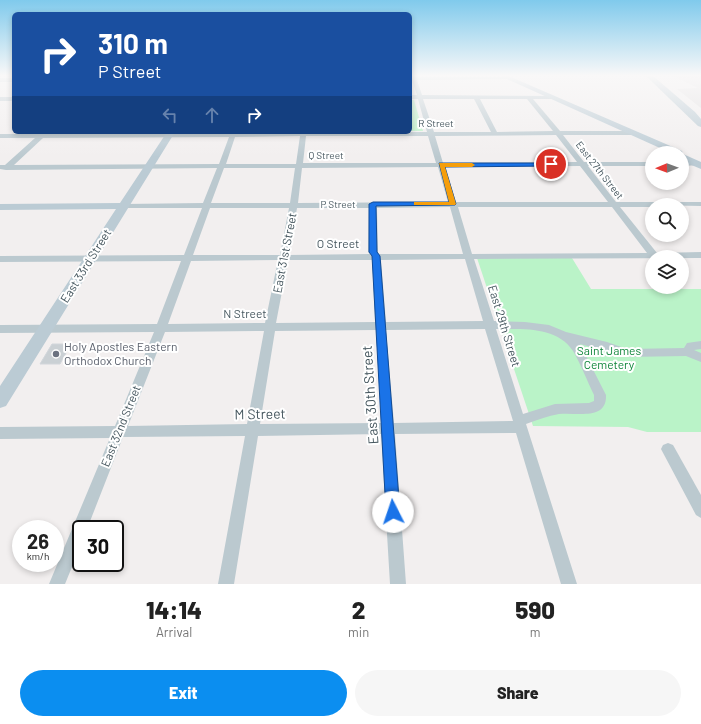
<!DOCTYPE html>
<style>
body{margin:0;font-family:Barlow,sans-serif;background:#f6f6f6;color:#222;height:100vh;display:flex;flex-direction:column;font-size:15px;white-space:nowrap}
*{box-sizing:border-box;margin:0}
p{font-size:13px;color:#767676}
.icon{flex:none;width:22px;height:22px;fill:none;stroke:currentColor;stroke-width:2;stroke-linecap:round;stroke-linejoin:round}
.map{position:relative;height:584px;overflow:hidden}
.panel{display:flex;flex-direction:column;background:#fff;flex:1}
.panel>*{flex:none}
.banner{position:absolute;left:12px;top:12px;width:400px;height:122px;border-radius:6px;box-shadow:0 2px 6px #0003;background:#1a4fa0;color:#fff;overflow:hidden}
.needle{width:26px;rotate:269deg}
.tools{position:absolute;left:645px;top:146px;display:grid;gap:8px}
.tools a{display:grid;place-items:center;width:44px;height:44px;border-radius:50%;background:#fff;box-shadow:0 2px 6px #0003;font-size:20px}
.speed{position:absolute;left:12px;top:520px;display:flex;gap:8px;font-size:20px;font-weight:700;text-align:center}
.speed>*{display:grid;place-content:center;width:52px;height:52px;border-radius:50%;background:#fff;box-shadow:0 2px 6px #0003;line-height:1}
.speed small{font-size:10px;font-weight:400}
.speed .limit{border:2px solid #111;border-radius:6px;background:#fff;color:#111}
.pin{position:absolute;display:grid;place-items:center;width:34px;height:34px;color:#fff;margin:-17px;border:2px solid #fff;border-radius:50%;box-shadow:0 1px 4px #0007}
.me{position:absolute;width:44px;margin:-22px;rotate:356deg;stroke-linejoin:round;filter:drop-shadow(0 0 3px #0008)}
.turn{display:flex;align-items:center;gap:14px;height:84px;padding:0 20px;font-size:18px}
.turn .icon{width:52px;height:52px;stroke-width:2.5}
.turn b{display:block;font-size:28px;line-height:34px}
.lanes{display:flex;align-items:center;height:38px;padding:0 20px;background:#0003;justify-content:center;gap:20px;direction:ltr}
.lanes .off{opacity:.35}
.eta{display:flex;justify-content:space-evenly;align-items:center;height:68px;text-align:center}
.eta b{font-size:24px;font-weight:800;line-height:28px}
.button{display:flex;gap:8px;margin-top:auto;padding:8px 20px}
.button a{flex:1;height:46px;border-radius:24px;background:#0b8ef0;color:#fff;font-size:16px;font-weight:800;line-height:46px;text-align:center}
.button a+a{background:#f6f6f6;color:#222}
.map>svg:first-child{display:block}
.education{fill:#e3e0e1}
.green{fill:#baf3c8}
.building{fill:#cad0d4;stroke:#d2d6db}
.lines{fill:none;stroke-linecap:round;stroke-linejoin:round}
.street{fill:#bbc9cf;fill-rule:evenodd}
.secondary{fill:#bbcbd4;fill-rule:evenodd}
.route{fill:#1a73e8;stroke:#114b97}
.slow{fill:#f59e0b}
.worship-dot{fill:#6b7280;stroke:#fff;stroke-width:1.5}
.labels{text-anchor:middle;stroke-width:4;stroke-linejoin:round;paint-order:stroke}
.far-street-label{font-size:10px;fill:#45565e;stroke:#fff}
.street-label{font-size:12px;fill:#45565e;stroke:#fff}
.worship-label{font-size:12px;fill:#5b616d;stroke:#fff;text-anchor:start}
.park-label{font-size:12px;fill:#10863b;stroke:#fff}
.near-street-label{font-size:14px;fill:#45565e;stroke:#fff}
</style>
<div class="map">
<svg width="701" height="584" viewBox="0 0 701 584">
<rect width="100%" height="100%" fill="#f2efef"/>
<!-- education -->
<path class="education" d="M671,75H701V108L677,89L698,88Z"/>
<!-- green -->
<g class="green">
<path d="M410,100H414L423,131H410Z"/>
<path d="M477,258H572L591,289H701V432H647L628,427L533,426Z"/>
</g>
<!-- building -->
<path class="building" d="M52,344H71L60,364H40Z"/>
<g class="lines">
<!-- street -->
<g class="street">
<path d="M411,75H415L416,77H511L509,79L417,80L422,95L553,96V98L551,99H533L560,131H632L635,133L632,135H563L584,162H652V166H588L616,202H701V206L652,205V207H620L657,253L701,252V258L474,259L494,321L525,322L549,325L566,332L607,342L627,349L684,348L687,343L701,341V349L694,350L701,353V362L686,356L627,357L580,344L606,395C607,421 577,412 559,414C548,416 537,420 526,424L577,584H561L516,433L395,434L406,584H390L381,434L258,436L234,584H218L245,436L123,437L87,529H81V545L65,584H49L110,438L0,439V427L115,426L154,332L0,333V325L157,324L181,261L0,262V256L184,255L202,208H124L120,206L124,204L203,203L217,168L6,170L0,169V165H5L35,138H0V134L427,132L418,99H410V95H417L412,80H410ZM423,99H474L491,132H434ZM480,99H527L553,131L497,132ZM556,135L577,162L443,163L435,136ZM300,136L296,164H226L235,137ZM306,136H428L436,163H303ZM229,137L219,164L14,165L43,138ZM580,166L608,202H456L445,167ZM438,167L448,202L298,203L302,168ZM224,168H295L290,203H211ZM450,207L463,254H379L378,252L377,208ZM458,207H612L647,253L472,254ZM210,208H289L280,255H193ZM297,208H369L368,252L370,254L289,255ZM465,259L483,321L386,322L381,260ZM278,260L265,323L168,324L191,261ZM288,260H372L375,322L276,323ZM485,329L513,421L394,423L386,330ZM496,329C522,329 557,326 573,351C581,364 587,381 594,395V401L589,403L555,404L523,414ZM376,330L381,423L260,424L275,331ZM264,331L247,424L128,426L165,332Z"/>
<rect x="0" y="78" width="14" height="4"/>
<rect x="0" y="97" width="14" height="4"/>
<path d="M682,162H698L701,165L682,166Z"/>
<path d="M668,443L673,445L701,495V518L696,515L661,449L663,445Z"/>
</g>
<!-- secondary -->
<g class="secondary">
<path d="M498,75H506L682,151L683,154L701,162V169L682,161V153H671Z"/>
<path d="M645,75H652L695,112L701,119V127L698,126Z"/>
<path d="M167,132H175L6,406L0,408V386L116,209L0,210V204L120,203Z"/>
</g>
</g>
<!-- sky -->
<linearGradient id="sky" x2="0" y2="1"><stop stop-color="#80caec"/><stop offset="0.48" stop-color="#f9f8f8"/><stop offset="1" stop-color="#f9f8f8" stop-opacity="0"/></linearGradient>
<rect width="701" height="157" fill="url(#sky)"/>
<!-- route -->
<path class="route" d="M439,163H551L554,164L551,166L445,167L456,204L455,205L376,206L377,252L380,256L400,512L398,517L393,519L388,517L386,512L372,256L369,252V204L373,202H449Z"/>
<!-- slow -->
<path class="slow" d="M439,163H472L475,165L472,167H445L456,204L455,205H414V202H449Z"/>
<!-- markers -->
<circle class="worship-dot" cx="56" cy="354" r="4"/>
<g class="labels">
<!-- far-street labels -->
<g class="far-street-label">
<text x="436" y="127">R Street</text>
<text x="326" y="159">Q Street</text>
<text transform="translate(600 170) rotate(52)" y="4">East 27th Street</text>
<text x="338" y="208">P Street</text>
</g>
<!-- street labels -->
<g class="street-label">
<text x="338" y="248">O Street</text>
<text transform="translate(285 253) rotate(-79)" y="4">East 31st Street</text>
<text transform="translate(86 266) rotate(-58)" y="4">East 33rd Street</text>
<text x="245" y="318">N Street</text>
<text transform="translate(504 326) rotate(73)" y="4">East 29th Street</text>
<text transform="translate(121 426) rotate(-68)" y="4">East 32nd Street</text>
</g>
<!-- worship labels -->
<g class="worship-label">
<text x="64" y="351">Holy Apostles Eastern<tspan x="64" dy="14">Orthodox Church</tspan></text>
</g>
<!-- park labels -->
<g class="park-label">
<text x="609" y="355">Saint James<tspan x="609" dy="14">Cemetery</tspan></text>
</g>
<!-- near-street labels -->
<g class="near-street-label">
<text transform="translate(370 395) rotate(-94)" y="5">East 30th Street</text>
<text transform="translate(260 414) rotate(-1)" y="5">M Street</text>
</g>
</g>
</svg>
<div class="tools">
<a><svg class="needle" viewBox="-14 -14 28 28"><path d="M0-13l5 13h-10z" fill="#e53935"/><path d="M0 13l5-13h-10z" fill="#767676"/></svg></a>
<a><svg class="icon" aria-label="search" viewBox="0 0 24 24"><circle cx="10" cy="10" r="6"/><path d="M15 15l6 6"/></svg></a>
<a><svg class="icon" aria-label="layers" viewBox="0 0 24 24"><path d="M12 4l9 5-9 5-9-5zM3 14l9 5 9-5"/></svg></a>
</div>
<div class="speed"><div>26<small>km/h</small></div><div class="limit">30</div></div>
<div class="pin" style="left:551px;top:164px;background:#d93025"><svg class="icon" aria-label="arrive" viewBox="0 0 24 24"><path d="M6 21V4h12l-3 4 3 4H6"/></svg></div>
<svg class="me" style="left:393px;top:512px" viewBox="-20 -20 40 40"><circle r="19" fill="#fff"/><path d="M0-13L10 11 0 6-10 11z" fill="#1a73e8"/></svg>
<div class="banner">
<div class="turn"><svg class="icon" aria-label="right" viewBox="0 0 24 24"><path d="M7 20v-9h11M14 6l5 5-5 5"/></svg><div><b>310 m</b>P Street</div></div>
<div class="lanes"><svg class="icon off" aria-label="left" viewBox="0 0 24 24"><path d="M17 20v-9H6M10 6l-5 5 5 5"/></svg><svg class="icon off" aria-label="ahead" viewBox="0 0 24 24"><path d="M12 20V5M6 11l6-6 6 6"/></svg><svg class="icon" aria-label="right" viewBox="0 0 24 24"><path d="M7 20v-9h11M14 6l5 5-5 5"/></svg></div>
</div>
</div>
<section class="panel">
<div class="eta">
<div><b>14:14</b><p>Arrival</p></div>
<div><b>2</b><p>min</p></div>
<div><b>590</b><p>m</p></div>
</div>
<div class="button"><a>Exit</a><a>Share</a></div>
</section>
